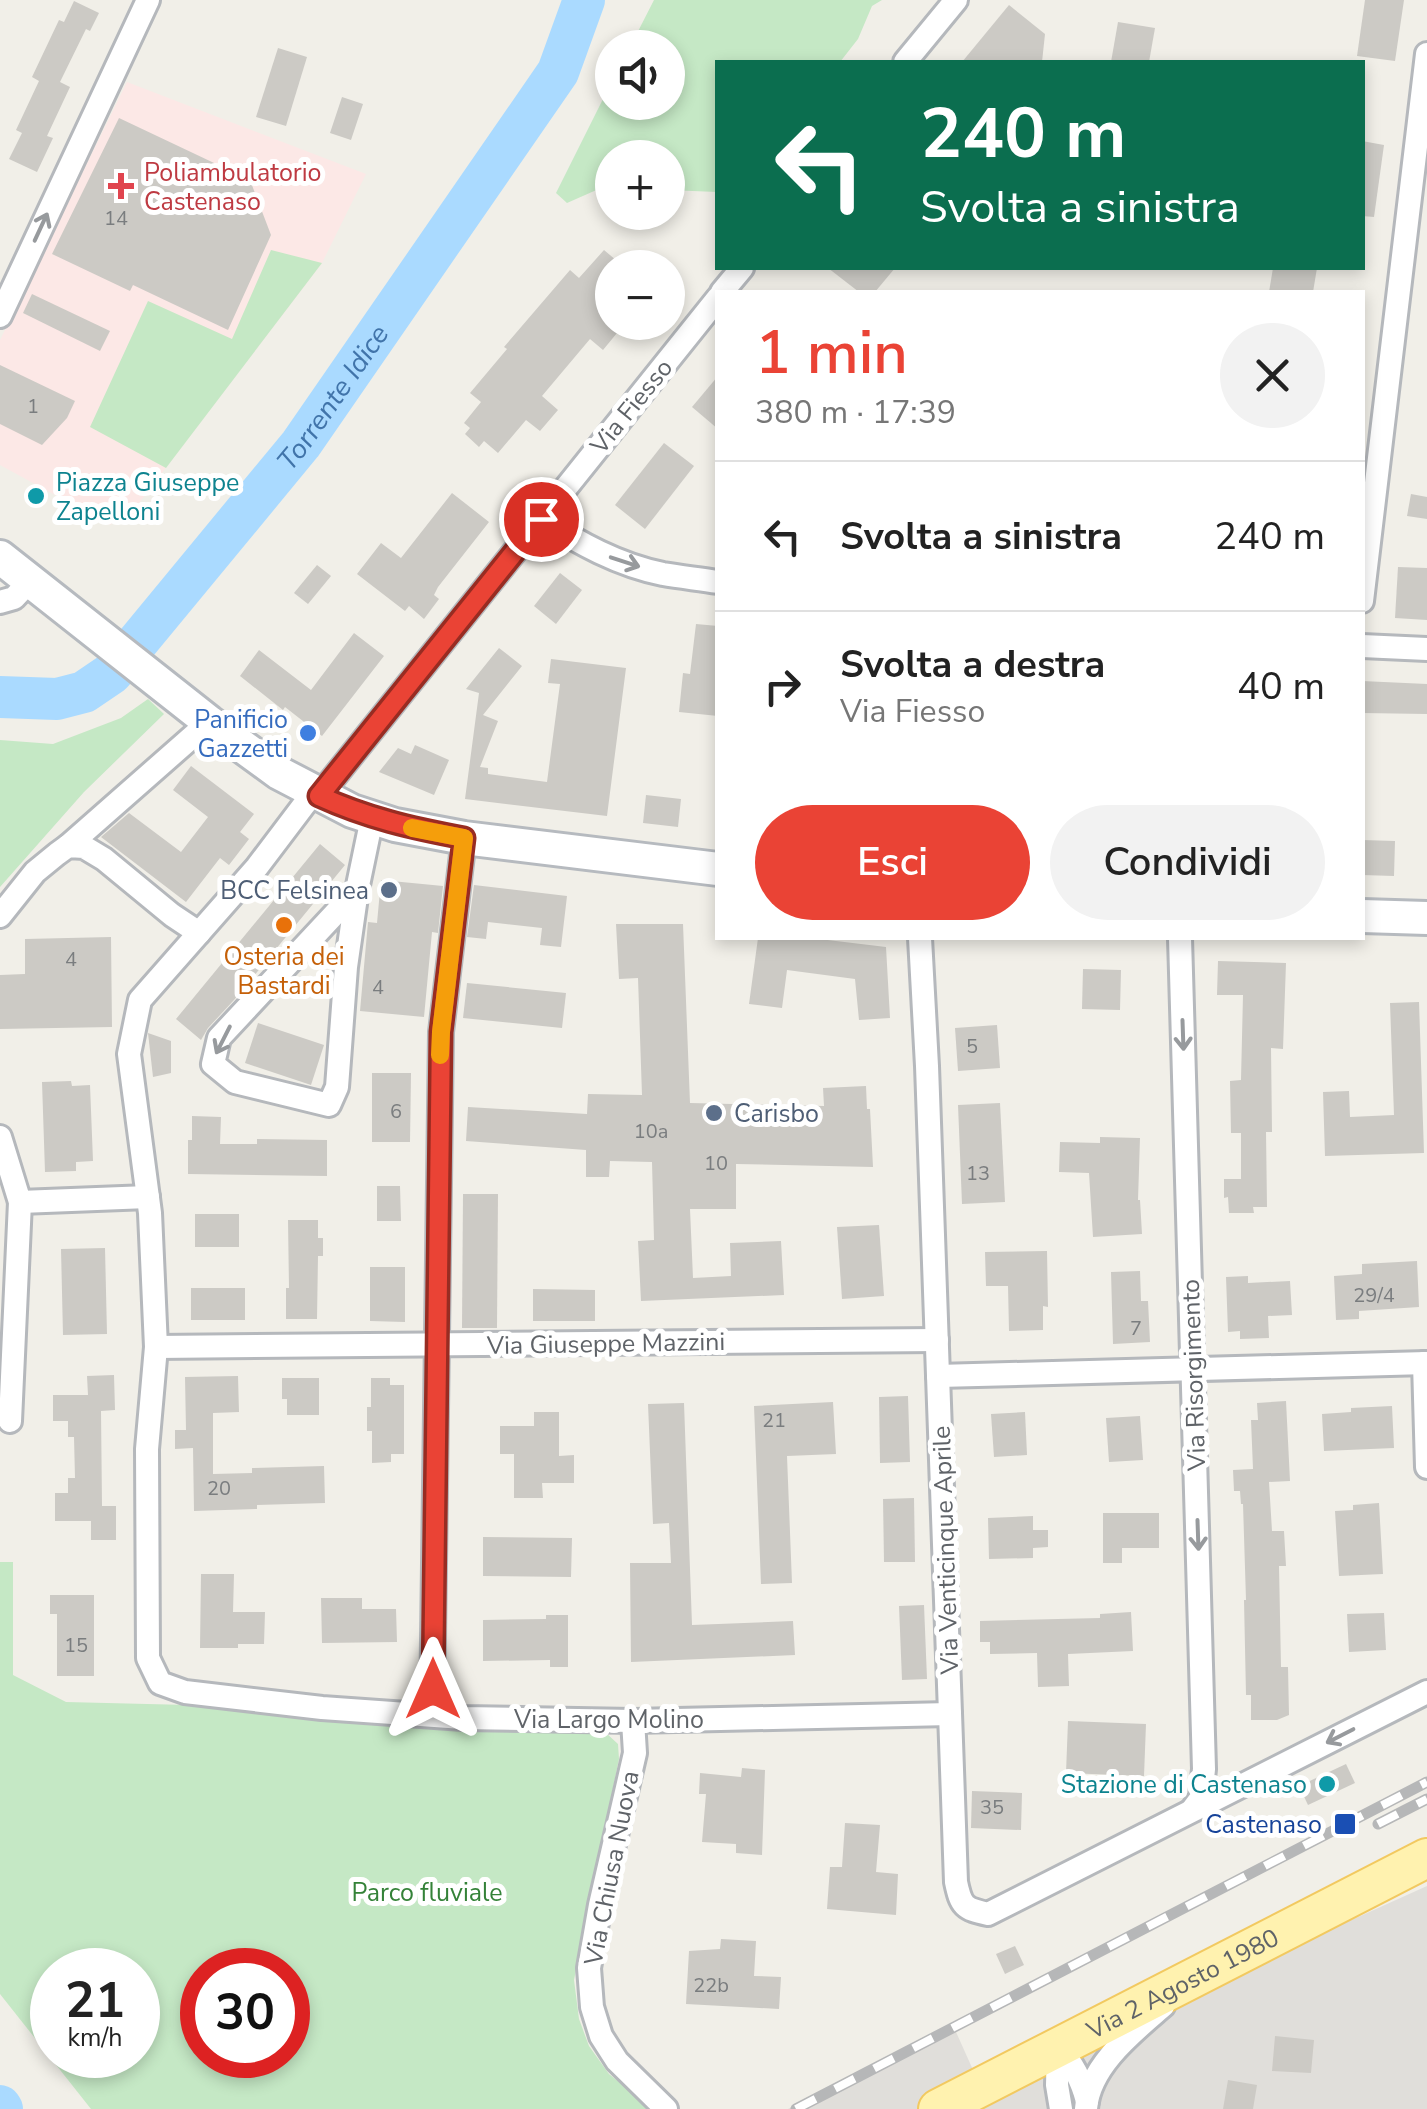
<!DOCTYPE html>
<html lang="it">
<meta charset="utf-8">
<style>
body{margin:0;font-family:"Nunito Sans",sans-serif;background:#f2f2f2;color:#222;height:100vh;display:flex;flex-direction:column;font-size:38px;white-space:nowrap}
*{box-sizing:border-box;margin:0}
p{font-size:32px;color:#767676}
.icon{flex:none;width:55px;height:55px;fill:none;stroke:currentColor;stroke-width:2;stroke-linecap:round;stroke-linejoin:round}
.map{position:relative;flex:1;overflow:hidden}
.drawer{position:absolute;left:715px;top:290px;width:650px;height:650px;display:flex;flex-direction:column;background:#fff;border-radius:0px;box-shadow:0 5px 15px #0003}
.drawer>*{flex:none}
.hud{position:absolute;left:715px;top:60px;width:650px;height:210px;border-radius:0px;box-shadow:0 5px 15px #0003;background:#0b6e4f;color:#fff;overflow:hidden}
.buttons{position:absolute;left:595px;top:30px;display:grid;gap:20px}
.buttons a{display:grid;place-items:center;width:90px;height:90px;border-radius:50%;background:#fff;box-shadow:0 5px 15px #0003;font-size:50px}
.speed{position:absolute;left:30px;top:1948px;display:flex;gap:20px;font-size:50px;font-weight:700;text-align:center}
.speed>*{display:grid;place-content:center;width:130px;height:130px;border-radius:50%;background:#fff;box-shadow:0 5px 15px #0003;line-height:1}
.speed small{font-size:25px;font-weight:400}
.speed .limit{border:15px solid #d22;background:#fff;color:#111}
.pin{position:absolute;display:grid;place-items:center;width:85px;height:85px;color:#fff;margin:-42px;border:5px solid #fff;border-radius:50%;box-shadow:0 2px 10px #0007}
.me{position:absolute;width:110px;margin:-55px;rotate:0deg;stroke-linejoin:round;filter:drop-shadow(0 0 8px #0008)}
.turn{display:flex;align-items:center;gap:35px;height:210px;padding:0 40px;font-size:45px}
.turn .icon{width:130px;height:130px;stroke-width:2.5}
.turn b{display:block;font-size:70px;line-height:85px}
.round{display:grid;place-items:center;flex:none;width:105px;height:105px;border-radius:52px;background:#f2f2f2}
.summary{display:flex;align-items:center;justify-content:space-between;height:170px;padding:0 40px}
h1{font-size:60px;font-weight:600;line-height:75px;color:#ea4335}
.action{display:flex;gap:20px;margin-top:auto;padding:20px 40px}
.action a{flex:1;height:115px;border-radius:60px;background:#ea4335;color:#fff;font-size:40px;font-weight:600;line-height:115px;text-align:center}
.action a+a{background:#f2f2f2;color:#222}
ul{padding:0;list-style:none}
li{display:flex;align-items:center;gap:30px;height:150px;padding:0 40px;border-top:2px solid #e0e0e0}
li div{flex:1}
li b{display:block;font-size:38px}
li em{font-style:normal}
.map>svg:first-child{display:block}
.industrial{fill:#e0deda}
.medical{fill:#fce8e6}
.green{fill:#c5e8c5;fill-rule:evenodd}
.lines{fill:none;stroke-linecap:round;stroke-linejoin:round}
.river{stroke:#aadaff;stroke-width:42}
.building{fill:#cccac5}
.street-casing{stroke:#b5b8bc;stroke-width:28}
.secondary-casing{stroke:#b6babf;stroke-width:38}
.primary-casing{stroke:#f2c960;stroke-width:42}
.street{stroke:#fff;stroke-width:22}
.secondary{stroke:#fff;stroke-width:32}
.primary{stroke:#fff2af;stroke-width:38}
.rail-casing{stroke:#b6b7b8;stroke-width:11}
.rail{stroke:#fff;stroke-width:8;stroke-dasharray:22;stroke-linecap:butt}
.oneway{stroke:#979a9d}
.route-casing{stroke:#982c22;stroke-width:25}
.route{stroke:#ea4335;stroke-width:18}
.slow{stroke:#f59e0b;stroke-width:18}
.health-dot{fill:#e0444e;stroke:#fff;stroke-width:4}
.culture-dot{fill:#0f9aa8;stroke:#fff;stroke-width:4}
.shop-dot{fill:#3f7fe0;stroke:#fff;stroke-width:4}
.service-dot{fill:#5c6f8a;stroke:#fff;stroke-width:4}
.food-dot{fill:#e8710a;stroke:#fff;stroke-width:4}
.transit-dot{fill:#1a4fb4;stroke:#fff;stroke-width:4}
.labels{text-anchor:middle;stroke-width:10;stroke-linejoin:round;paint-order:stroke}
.number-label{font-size:20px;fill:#7a7d7f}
.health-label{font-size:25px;fill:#be3a42;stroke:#fff;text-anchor:start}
.street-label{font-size:25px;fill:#5f6368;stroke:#fff}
.culture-label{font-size:25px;fill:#0d838f;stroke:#fff;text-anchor:start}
.shop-label{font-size:25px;fill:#366cbe;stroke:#fff;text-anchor:end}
.service-label{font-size:25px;fill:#4e5e75;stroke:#fff;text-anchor:end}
.food-label{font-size:25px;fill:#c56008;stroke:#fff}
.transit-label{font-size:25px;fill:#164399;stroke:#fff;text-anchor:end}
.park-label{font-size:25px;fill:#348238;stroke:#fff}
.water-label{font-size:28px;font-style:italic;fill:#4174aa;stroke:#fff}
</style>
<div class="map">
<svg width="1427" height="2109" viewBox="0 0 1427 2109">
<rect width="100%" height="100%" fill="#f1efe8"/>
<!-- industrial -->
<path class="industrial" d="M1427,1886V2109H788L952,2023L982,2090L1125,2022Z"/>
<!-- medical -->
<path class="medical" d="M127,82L366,174L322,263L136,507L110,525L0,465V340Z"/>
<!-- green -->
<g class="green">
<path d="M654,0H882L872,6L858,39L840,62H718L717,192L668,190V158H612V188H601L567,203L556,193L612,81V102H668V48L630,47Z"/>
<path d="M271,250L322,263L166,468L90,427L148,301L232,339Z"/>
<path d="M148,699L164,714L84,792L0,887V740L53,744L121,718Z"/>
<path d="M0,1562H13V1675L66,1702L188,1705L263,1714L572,1732H605L618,1744L619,1759L574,1980L579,2019L589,2046L609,2074L653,2109H91L0,1994ZM52,1970H138V2055H52ZM202,1970H288V2055H202Z"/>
</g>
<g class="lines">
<!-- river -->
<g class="river">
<path id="s1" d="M0,697L57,699L84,692L112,673L301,444L558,72L584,0"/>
<path d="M0,2106L2,2109"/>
</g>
</g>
<!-- building -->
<g class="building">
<path d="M1365,0H1404L1395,61L1357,56Z"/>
<path d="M74,1L99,13L90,31L86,29L60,82L70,87L47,136L53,138L37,172L9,159L22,133L16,130L39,81L32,77L59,20L64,22Z"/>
<path d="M1009,5L1045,34L1042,62H962Z"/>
<path d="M1118,22L1155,28L1149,62H1111Z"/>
<path d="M278,48L307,57L286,126L256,117Z"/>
<path d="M342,97L363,104L351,140L330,133Z"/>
<path d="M119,118L250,180L271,235L228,330L133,285L130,291L52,254Z"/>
<path d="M1362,141L1384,145L1374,217L1362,216Z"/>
<path d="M604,250L623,266L612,268V329L617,333L603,350L590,339L542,396L558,410L540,431L526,420L498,453L484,441L479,447L465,434L470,428L464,423L481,402L470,393L507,349L504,347L570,270L579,278Z"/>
<path d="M828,268H895L875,292H859Z"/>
<path d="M1273,268H1317L1313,292H1269Z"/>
<path d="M32,294L110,331L100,351L23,313Z"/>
<path d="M0,365L75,401L67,418L42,445L0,424Z"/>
<path d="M718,376V429L692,407Z"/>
<path d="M664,443L694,466L645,529L615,505Z"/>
<path d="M452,493L489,522L438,587L434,595L439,599L424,619L409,606L405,611L357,574L381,543L401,558Z"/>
<path d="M1411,494L1427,497V519L1407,516Z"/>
<path d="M317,565L331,576L308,604L294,593Z"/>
<path d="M1398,567L1427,568V620L1395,618Z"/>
<path d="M560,573L582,590L556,624L534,606Z"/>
<path d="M696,624L718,626V716L679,712L683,673L690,674Z"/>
<path d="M354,633L384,656L322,736L285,707L283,710L240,676L259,650L311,690Z"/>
<path d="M499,648L522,666L483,715L498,721L480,767L488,768V774L547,782L560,684L548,683L551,659L626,668L607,816L465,799L479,693L466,689Z"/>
<path d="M1362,681L1427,684V714L1362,713Z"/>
<path d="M415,745L449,760L434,795L379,772L398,748L411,754Z"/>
<path d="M191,766L254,814L240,832L249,839L229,865L220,858L186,902L101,837L129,813L181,852L208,817L173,790Z"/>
<path d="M646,795L681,799L678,827L643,823Z"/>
<path d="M1362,840L1395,841L1394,876L1362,875Z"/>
<path d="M320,844L345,865L234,1000L208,1028L201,1040L176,1019Z"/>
<path d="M381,880L443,886L438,933L432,932L424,1017L360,1011L368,922L377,923Z"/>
<path d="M474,885L567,896L561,947L540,945L542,928L488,922L486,939L467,937Z"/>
<path d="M616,924H683L690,1103L824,1106L823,1088L866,1086L867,1109H870L873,1167L736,1164V1209H690L693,1278L731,1276L730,1243L781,1241L784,1295L641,1301L638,1241L654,1240L652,1162L610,1161L609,1177H586V1150L466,1141L468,1107L587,1114L588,1094L642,1095L638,978L619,979Z"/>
<path d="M111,937L112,1027L0,1029V975L25,974V939Z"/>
<path d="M758,938H811L886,947L890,1018L859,1020L855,979L787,970L782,1008L749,1004Z"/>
<path d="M1218,961L1286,963L1283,1049L1271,1048L1272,1132H1266L1267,1207H1253L1254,1213H1229L1228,1197L1224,1198V1179H1241V1133H1231L1230,1081L1241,1080L1243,995H1217Z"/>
<path d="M1083,969L1121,970L1120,1010L1082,1009Z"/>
<path d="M467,983L566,993L562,1028L463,1018Z"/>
<path d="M1419,1002L1424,1153L1325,1156L1323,1092L1349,1091L1350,1117L1394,1115L1390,1003Z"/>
<path d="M258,1023L324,1045L311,1085L245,1063Z"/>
<path d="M997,1025L1000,1068L958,1071L955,1028Z"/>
<path d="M148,1033L171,1041V1073L153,1077Z"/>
<path d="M372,1073H411L410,1142H372Z"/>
<path d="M71,1081L72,1086L90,1085L93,1161L76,1162V1171L45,1172L42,1082Z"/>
<path d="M1000,1103L1005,1202L962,1204L958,1105Z"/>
<path d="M192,1116L221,1117L220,1144H257V1139L327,1140V1176L188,1174V1140H192Z"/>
<path d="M1100,1137L1140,1138L1138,1200H1140L1142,1234L1093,1237L1089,1173L1059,1172L1060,1142L1100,1143Z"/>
<path d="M377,1186H400L401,1221H377Z"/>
<path d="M463,1194H498L497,1328H462Z"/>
<rect x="195" y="1214" width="44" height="33"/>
<path d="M288,1220H318V1238H323V1256H318L317,1319H286V1288H289Z"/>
<path d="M879,1225L884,1296L842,1299L837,1227Z"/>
<path d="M105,1248L107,1334L63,1335L61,1249Z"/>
<path d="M1047,1251L1048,1307L1043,1306V1330L1009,1331L1008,1286H986L985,1252Z"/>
<path d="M1417,1261L1419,1307L1359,1311V1319L1336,1320L1334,1276L1362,1274V1264Z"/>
<path d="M370,1267H405V1322L370,1321Z"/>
<path d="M1140,1271L1141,1301H1148L1150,1342L1113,1344L1111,1272Z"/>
<path d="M1248,1276V1283L1290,1281L1292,1315L1268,1316L1269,1338L1240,1339V1331L1228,1332L1226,1277Z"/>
<rect x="191" y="1288" width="54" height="32"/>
<path d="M533,1289L595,1290V1321H533Z"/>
<path d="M114,1375L115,1410L101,1411L102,1506H116V1540H91V1521H55V1493H68V1478H75L74,1437H68V1421H53V1395H88L87,1376Z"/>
<path d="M238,1376L239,1412L213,1413V1474L252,1473V1468L324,1466L325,1503L257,1505V1509L194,1511L193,1448L175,1449V1430H186L185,1377Z"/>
<path d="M282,1378H319V1415H287V1399H282Z"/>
<path d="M371,1378H390V1385H404V1454H391V1462L372,1463V1431H367V1407H371Z"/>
<path d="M908,1396L910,1462L880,1463L879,1397Z"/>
<path d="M1286,1401L1290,1481L1269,1482L1272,1531H1284L1286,1566H1279L1281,1667H1288L1289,1715L1277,1720H1251V1695H1246L1244,1600H1246L1243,1504H1241L1240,1491H1234L1233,1470L1253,1469L1251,1420H1258L1257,1403Z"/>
<path d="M833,1402L836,1454L787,1456L792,1583L761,1584L754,1406Z"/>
<path d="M684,1403L692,1625L793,1621L795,1655L631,1662L630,1563H671L669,1523L653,1524L648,1404Z"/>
<path d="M1392,1406L1394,1448L1324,1451L1322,1414L1351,1412V1408Z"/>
<path d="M534,1412H559V1456L574,1455V1483H542L543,1498H514V1454H500V1426H534Z"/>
<path d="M1025,1412L1027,1455L994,1457L991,1414Z"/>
<path d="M1140,1416L1143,1460L1109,1462L1106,1418Z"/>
<path d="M914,1498L915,1562H884L883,1499Z"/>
<path d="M1379,1503L1383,1574L1339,1576L1335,1511L1353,1510V1505Z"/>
<path d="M1103,1513H1159V1548H1122V1563H1103Z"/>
<path d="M1033,1516V1530H1048V1547L1033,1548V1558L989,1559L988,1518Z"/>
<path d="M483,1537L572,1538L571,1577L483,1576Z"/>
<path d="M201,1574H234L233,1612H265L264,1644H238V1648H200Z"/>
<path d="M50,1595H94V1676H57V1614H50Z"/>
<path d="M321,1598H362V1609H396L397,1642L322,1643Z"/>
<path d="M924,1605L927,1679L902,1680L899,1606Z"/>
<path d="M1131,1612L1133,1651L1068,1654L1069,1686L1038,1687L1037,1653L990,1654V1642H980V1621L1100,1618V1614Z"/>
<path d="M1384,1613L1386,1650L1349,1652L1347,1614Z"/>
<path d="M546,1615H568V1667H550V1660L483,1661V1620L546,1619Z"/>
<path d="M1068,1721L1146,1724L1144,1776L1066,1773Z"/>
<path d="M1346,1764L1355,1783L1308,1805L1299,1786Z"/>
<path d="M742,1768L765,1770L762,1855L736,1853V1844L702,1842L706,1794H699L700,1773L741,1777Z"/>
<path d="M972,1791L1022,1793L1021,1830L971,1828Z"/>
<path d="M845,1823L880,1825L876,1872L898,1874L896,1915L827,1909L830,1867H842Z"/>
<path d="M721,1939L756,1941L754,1976L781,1977L779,2009L686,2004L689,1951L720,1949Z"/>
<path d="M1015,1946L1024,1965L1005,1974L996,1954Z"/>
<path d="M1275,2036L1314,2040L1311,2073L1272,2071Z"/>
<path d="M1228,2080L1257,2085L1253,2109H1223Z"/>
</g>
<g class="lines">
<!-- street casing -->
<g class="street-casing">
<g id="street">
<path d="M905,62L956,0"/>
<path d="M722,292L742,268"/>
<path d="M0,316L148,0"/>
<path d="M541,519C579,543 618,565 663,574C681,577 699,579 718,582"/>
<path d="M1362,601L1427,54"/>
<path d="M0,602L14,598L30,581"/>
<path d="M1362,646L1427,649"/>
<path d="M313,793L257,867L140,1000L129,1054L150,1213L156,1347L147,1449L148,1658L160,1683L185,1692L322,1708L463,1718L633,1721L950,1714"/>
<path d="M319,796L718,298"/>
<path d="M68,846L209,722"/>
<path d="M357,890L219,1038L213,1064L235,1082L329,1105L337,1087L346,967L357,890L372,818"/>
<path d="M0,916L35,872L57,854L68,846L84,847L104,859L172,915L199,933"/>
<path d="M920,938L927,1066L956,1882C961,1906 964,1909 988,1914L1427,1692"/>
<path d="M1180,938L1204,1769L1201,1798L1192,1810"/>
<path d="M0,1137L20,1202L148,1197"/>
<path d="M156,1347L937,1340"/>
<path d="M1424,1363L1427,1467"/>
<path d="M938,1376L1427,1363"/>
<path d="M10,1421L20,1202"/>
<path d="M432,1715L441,1032L464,838"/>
<path d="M633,1721L635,1753L600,1905L589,1968L592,2007L601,2036L617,2061L666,2109"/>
<path d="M1058,2047L1057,2085L1061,2109"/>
<path d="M1058,2047C1073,2064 1081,2079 1087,2101"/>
<path d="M1086,2109C1089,2066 1133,2032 1163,2006"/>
</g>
</g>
<!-- secondary casing -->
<g class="secondary-casing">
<g id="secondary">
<path d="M0,557L209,722L279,773L352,811L395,825L464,838L718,869"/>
<path d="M1362,916L1427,918"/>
</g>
</g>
<!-- primary casing -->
<g class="primary-casing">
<g id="primary">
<path id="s2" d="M938,2109L1427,1858"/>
</g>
</g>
<!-- street -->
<use href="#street" class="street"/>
<!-- secondary -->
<use href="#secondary" class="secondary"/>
<!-- primary -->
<use href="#primary" class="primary"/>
<!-- rail casing -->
<g class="rail-casing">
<g id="rail">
<path d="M1378,1824L1427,1799"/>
<path d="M796,2109L1427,1782"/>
</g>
</g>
<!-- rail -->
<use href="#rail" class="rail"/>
</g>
<!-- one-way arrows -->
<defs><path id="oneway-shaft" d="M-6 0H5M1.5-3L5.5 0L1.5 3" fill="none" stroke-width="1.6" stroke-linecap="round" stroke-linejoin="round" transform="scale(2.5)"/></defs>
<g class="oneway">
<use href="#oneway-shaft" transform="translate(41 227) rotate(-65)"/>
<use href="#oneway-shaft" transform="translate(625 562) rotate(18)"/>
<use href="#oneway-shaft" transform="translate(1183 1035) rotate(88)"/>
<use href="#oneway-shaft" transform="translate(223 1040) rotate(117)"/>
<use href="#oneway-shaft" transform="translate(1198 1535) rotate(88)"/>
<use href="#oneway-shaft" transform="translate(1340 1736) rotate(153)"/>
</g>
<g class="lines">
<!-- route casing -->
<g class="route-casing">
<path id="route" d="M433,1689L441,1032L464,838C411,828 367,818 319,796L541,519"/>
</g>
<!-- route -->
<use href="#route" class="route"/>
<!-- slow -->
<path class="slow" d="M412,828L464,838L441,1032L440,1055"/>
</g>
<!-- markers -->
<path class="health-dot" d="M116 171h10v10h10v10h-10v10h-10v-10h-10v-10h10z"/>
<g class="culture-dot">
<circle cx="36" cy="496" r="10"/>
<circle cx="1327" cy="1784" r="10"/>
</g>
<circle class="shop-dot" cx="308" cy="733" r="10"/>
<g class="service-dot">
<circle cx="389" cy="890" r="10"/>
<circle cx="714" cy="1113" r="10"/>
</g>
<circle class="food-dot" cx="284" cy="925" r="10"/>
<rect class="transit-dot" x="1333" y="1812" width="24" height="24" rx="5"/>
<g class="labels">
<!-- number labels -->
<g class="number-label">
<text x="116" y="225">14</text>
<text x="33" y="413">1</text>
<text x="71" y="966">4</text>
<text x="378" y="994">4</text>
<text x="972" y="1053">5</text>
<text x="396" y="1118">6</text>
<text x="651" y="1138">10a</text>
<text x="716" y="1170">10</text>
<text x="978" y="1180">13</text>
<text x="1374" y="1302">29/4</text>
<text x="1136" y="1335">7</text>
<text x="774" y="1427">21</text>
<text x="219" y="1495">20</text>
<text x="76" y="1652">15</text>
<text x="992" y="1814">35</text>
<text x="711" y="1992">22b</text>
</g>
<!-- health labels -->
<g class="health-label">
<text x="144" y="181">Poliambulatorio<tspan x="144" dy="29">Castenaso</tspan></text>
</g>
<!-- street labels -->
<g class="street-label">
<text transform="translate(631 406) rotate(-51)" y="9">Via Fiesso</text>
<text transform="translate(606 1343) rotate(-1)" y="9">Via Giuseppe Mazzini</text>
<text transform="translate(1193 1375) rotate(-92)" y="9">Via Risorgimento</text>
<text transform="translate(945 1550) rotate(-92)" y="9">Via Venticinque Aprile</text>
<text x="609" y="1728">Via Largo Molino</text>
<text transform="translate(611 1868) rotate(-79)" y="9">Via Chiusa Nuova</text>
<text dy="9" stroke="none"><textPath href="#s2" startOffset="275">Via 2 Agosto 1980</textPath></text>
</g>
<!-- culture labels -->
<g class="culture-label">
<text x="56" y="491">Piazza Giuseppe<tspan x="56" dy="29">Zapelloni</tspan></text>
<text x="1307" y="1793" text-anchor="end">Stazione di Castenaso</text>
</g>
<!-- shop labels -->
<g class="shop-label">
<text x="288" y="728">Panificio<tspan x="288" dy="29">Gazzetti</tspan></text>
</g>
<!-- service labels -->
<g class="service-label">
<text x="369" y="899">BCC Felsinea</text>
<text x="734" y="1122" text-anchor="start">Carisbo</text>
</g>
<!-- food labels -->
<g class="food-label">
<text x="284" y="965">Osteria dei<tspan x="284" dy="29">Bastardi</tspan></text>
</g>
<!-- transit labels -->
<g class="transit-label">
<text x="1322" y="1833">Castenaso</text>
</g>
<!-- park labels -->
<g class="park-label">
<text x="427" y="1901">Parco fluviale</text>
</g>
<!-- water labels -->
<g class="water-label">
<text dy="10" stroke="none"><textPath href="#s1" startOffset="472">Torrente Idice</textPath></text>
</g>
</g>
</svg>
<div class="buttons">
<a><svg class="icon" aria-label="sound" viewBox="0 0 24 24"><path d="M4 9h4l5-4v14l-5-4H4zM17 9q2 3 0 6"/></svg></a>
<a>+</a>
<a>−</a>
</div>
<div class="speed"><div>21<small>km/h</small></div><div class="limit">30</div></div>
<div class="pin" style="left:541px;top:519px;background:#d93025"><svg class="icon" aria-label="arrive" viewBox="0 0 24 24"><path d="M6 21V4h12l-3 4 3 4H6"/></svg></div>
<svg class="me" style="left:433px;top:1689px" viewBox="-20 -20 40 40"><path d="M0-17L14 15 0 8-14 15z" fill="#ea4335" stroke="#fff" stroke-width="4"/></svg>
<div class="hud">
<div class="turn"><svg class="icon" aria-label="left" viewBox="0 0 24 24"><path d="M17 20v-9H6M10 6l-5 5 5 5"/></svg><div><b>240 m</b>Svolta a sinistra</div></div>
</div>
<section class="drawer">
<div class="summary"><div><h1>1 min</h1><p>380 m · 17:39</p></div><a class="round"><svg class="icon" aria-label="close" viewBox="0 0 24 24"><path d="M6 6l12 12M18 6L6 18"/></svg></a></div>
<ul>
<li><svg class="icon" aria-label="left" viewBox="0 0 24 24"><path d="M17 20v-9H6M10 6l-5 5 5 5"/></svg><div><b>Svolta a sinistra</b></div><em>240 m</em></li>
<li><svg class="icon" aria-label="right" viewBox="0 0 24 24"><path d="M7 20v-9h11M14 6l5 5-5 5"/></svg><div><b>Svolta a destra</b><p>Via Fiesso</p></div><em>40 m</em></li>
</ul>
<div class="action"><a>Esci</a><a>Condividi</a></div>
</section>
</div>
